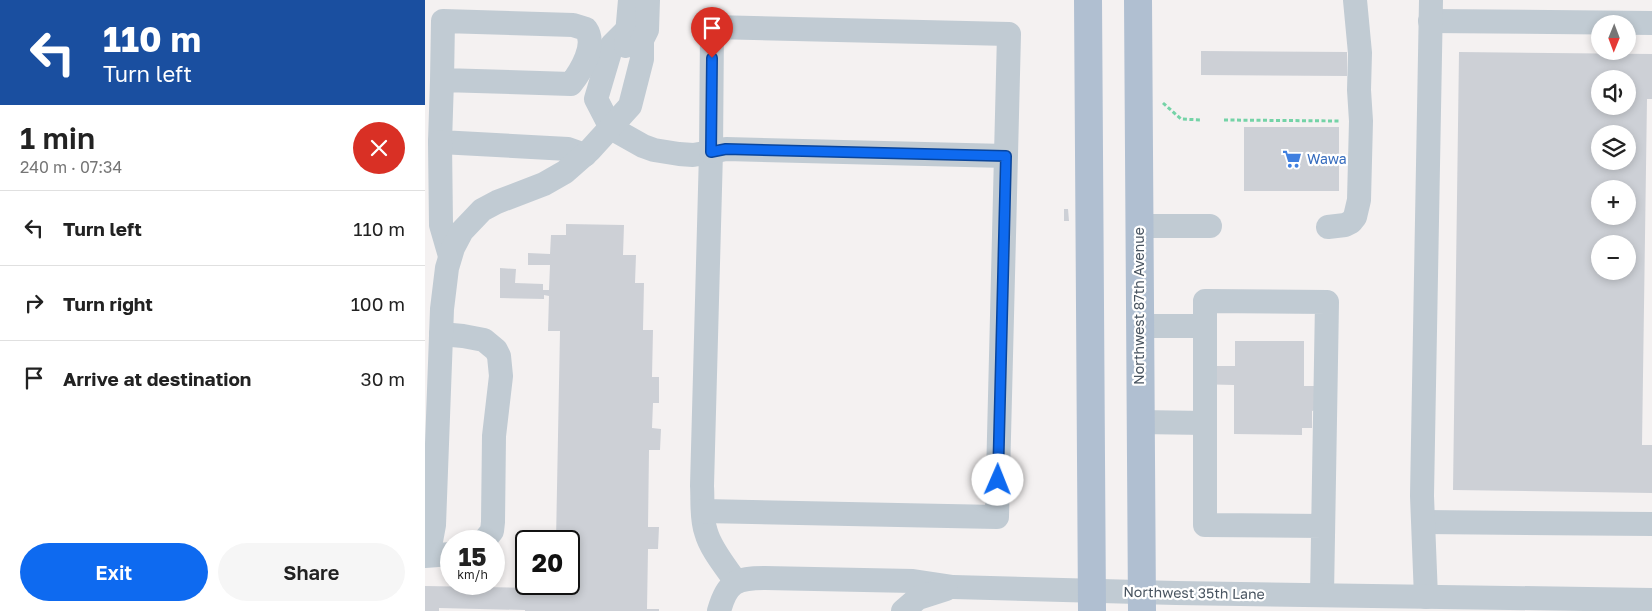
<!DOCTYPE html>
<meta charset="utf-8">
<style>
body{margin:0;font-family:"Golos Text",sans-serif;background:#f6f6f6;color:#222;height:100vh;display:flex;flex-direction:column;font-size:19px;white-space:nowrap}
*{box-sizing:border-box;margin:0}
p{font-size:16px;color:#767676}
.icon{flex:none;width:28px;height:28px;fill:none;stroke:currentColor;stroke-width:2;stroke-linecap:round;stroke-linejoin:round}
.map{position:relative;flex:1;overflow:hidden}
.panel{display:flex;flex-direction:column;background:#fff;width:425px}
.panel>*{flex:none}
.top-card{background:#1a4fa0;color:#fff;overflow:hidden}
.needle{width:32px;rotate:181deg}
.controls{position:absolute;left:1166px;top:15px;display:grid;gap:10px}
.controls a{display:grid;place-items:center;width:45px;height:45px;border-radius:50%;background:#fff;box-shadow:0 2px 8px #0003;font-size:25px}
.speed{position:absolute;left:15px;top:530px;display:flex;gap:10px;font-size:25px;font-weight:700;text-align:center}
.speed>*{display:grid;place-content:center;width:65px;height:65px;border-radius:50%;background:#fff;box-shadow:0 2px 8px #0003;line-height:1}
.speed small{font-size:12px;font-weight:400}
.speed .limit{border:2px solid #111;border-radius:8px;background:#fff;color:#111}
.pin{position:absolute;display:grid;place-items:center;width:42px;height:42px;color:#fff;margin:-51px -21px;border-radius:50% 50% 50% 0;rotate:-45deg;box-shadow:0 0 5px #0007}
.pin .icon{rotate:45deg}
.me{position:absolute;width:55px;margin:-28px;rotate:1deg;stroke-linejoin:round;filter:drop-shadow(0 0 4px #0008)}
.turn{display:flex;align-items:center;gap:18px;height:105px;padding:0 20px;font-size:22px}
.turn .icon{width:65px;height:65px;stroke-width:2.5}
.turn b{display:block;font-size:35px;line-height:42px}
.round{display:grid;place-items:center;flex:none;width:52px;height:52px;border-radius:26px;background:#f6f6f6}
.headline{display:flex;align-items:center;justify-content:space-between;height:85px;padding:0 20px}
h1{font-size:30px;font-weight:600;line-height:38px}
.button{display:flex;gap:10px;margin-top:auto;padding:10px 20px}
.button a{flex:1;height:58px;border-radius:30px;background:#0e6af0;color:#fff;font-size:20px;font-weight:600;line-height:58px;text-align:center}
.button a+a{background:#f6f6f6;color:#222}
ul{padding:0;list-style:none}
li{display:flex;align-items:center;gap:15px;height:75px;padding:0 20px;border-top:1px solid #e0e0e0}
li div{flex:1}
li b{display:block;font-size:19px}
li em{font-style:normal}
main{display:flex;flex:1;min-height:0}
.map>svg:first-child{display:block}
.building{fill:#cdd0d6;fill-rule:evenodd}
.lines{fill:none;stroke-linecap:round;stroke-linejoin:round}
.path{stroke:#74d3a7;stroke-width:3;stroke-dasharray:4 2.5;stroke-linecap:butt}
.minor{stroke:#c1cbd3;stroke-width:24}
.major{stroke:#b0bfd1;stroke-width:28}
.route-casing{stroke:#09459c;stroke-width:12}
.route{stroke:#0e6af0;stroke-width:9}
.labels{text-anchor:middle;stroke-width:4.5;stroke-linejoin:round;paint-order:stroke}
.shop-label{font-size:14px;fill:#366cbe;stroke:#fff;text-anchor:start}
.street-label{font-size:14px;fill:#485460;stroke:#fff}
</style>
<main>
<section class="panel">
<div class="top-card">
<div class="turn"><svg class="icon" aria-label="left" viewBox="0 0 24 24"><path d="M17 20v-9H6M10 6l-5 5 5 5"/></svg><div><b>110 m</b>Turn left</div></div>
</div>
<div class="headline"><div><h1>1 min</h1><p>240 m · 07:34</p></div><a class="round" style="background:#d93025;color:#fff"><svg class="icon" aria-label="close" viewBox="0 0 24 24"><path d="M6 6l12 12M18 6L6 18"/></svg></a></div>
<ul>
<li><svg class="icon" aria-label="left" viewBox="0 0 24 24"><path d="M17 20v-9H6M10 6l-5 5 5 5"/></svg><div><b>Turn left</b></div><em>110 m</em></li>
<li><svg class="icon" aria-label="right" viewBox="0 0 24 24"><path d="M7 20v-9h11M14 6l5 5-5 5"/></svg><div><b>Turn right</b></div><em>100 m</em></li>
<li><svg class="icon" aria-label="arrive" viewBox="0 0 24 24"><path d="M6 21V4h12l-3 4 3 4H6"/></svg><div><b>Arrive at destination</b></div><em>30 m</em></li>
</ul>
<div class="button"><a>Exit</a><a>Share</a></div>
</section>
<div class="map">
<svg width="1227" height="611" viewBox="0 0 1227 611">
<rect width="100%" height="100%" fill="#f4f1f1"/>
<!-- building -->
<g class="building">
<path d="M776,51L922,52V76L776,75Z"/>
<path d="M1034,52L1227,54V99H1222L1217,445H1227V493L1028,490ZM1175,79H1202V106H1175ZM1175,134H1202V161H1175ZM1175,189H1202V216H1175ZM1175,244H1202V271H1175Z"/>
<rect x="819" y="127" width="95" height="64"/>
<path d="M639,209H643L644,221H639Z"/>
<path d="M141,224L199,225L198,255H211L210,283H219L218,330H228L227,377H234V403H228L227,428L236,429L235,450H224L223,527H234L233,549H223L222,609H234V611H100V610L14,608V611H0V586L110,588V584H144V541H131L135,331H123L124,296L119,295V299L75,298V268L91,269L90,283L118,284V290H124L125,265H103V253L125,254L126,235H141Z"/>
<path d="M810,341H879V386H890V410L887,411V428H877V435L809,434V385L769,384V366H810Z"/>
</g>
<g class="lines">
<!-- path -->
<g class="path">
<path d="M738,103L756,119L776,120"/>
<path d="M799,120L915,121"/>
</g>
<!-- minor -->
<g class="minor">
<path d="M1005,21L1227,23"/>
<path d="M202,30L187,45L171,99L186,128L218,146L229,150L254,154L268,155L286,152L277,486C278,501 276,518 281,532C286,550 301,567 311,582"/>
<path d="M201,46L205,0"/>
<path d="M17,80L18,21L148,25L161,29C172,45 156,71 146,84L17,80L15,142L143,149L160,155"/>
<path d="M15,142L16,225L25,256"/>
<path d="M713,226H785"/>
<path d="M903,227L920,225L926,222L930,217L934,200L936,121L934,90L935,53L930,0"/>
<path d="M714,326H780"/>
<path d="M16,334L38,336L59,340L71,350L74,356L76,376L69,436L68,522L67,531L59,541"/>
<path d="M715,422L780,423"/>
<path d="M278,511L572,517L584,34L287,27L286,152L301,149L581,156"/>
<path d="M999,522L1227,524"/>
<path d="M0,553L6,541L9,525L17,309L22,268L28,248L37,231L57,210L72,202L119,184L140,172L165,150L205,106L217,59V40L222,30L223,0"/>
<path d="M0,556L26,554"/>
<path d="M897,595C898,498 900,400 902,302L780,301V525L898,526"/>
<path d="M1001,597L997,496L1006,0"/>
<path d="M294,611C302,582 311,578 340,578L488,581L528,587L751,593L1227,600"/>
<path d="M478,611L493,598L521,589"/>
</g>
<!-- major -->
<g class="major">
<path d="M663,0L667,611"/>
<path d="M713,0L717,611"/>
</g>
</g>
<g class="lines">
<!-- route casing -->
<g class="route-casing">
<path id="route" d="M287,58L286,152L301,149L581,156L573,480"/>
</g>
<!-- route -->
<use href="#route" class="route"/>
</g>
<!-- icons -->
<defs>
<g id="supermarket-bare" transform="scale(1.5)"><path d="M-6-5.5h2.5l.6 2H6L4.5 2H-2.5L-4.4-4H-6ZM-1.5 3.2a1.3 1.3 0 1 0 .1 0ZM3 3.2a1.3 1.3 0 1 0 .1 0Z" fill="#3f7fe0" stroke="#fff" stroke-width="2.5" paint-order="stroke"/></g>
</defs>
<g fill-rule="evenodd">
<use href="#supermarket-bare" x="867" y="159"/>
</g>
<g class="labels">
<!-- shop labels -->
<g class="shop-label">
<text x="882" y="164">Wawa</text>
</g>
<!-- street labels -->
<g class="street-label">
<text transform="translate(714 306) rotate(-90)" y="5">Northwest 87th Avenue</text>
<text transform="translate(769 593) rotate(1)" y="5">Northwest 35th Lane</text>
</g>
</g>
</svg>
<div class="controls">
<a><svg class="needle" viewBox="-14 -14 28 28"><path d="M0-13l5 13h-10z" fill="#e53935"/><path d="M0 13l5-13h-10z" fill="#767676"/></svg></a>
<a><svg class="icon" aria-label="sound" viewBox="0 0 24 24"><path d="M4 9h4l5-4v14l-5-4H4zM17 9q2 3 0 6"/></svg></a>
<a><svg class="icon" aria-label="layers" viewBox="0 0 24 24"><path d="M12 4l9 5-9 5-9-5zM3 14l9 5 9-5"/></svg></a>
<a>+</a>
<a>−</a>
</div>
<div class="speed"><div>15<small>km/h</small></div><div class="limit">20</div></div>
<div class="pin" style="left:287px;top:58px;background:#d93025"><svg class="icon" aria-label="arrive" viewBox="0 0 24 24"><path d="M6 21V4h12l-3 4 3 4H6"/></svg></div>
<svg class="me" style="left:573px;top:480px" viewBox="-20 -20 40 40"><circle r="19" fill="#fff"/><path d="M0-13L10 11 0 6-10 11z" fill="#0e6af0"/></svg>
</div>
</main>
